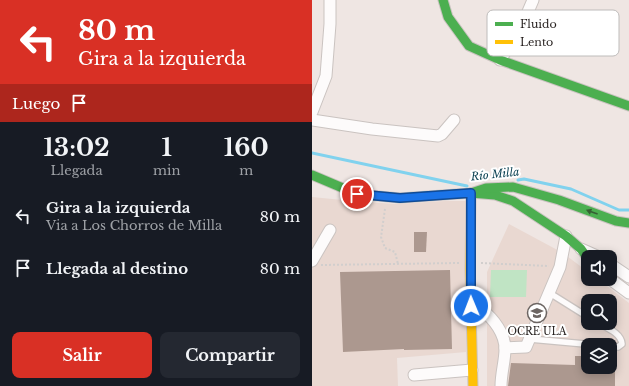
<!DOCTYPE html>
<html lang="es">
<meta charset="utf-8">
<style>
body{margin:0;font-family:"Libre Baskerville",serif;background:#242831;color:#f1f3f6;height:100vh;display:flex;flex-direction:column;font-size:15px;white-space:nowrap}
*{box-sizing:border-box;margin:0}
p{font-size:13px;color:#9ea1a6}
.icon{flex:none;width:22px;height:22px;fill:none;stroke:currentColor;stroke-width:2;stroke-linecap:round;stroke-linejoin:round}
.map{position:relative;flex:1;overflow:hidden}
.details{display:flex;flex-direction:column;background:#171b24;width:312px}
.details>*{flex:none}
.guide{background:#d93025;color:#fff;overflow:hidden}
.controls{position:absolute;left:269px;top:250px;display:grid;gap:8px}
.controls a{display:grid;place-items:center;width:36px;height:36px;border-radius:8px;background:#171b24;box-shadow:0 2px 10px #0003;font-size:20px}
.pin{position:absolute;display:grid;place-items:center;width:34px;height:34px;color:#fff;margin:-17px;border:2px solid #fff;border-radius:50%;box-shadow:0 1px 4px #0007}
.me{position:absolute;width:44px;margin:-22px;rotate:359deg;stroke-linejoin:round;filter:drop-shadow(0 0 3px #0008)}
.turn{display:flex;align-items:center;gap:14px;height:84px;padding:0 12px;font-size:18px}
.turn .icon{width:52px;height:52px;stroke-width:2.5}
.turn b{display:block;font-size:28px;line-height:34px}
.then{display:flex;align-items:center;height:38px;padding:0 12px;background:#0003;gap:8px;font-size:15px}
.eta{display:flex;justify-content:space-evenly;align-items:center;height:68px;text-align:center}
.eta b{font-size:24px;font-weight:800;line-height:28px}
.button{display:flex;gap:8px;margin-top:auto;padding:8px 12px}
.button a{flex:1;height:46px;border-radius:8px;background:#d93025;color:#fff;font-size:16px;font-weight:800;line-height:46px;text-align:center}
.button a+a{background:#242831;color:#f1f3f6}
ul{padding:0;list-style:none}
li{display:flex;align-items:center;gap:12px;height:52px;padding:0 12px}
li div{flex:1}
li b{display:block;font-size:15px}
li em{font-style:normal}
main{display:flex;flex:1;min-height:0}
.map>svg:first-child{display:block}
.built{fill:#e9d8d1;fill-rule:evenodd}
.green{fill:#c0e4c4}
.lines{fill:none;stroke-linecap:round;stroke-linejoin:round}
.stream{stroke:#81d2ee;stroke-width:3}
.building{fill:#ac988f}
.lane-casing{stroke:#cac3c0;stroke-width:8}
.street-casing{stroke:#cac3c0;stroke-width:13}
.fast-casing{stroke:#cac3c0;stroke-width:11}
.slow-casing{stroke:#cac3c0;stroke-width:11}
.path{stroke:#d1cecd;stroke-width:2;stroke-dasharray:2 2;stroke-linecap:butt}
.lane{stroke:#fdfbfb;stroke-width:5.5}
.street{stroke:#fdfbfb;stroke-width:11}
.fast{stroke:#4caf50;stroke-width:9}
.slow{stroke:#ffc107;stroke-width:9}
.oneway{fill:#376034}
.route-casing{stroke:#114b97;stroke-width:10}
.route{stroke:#1a73e8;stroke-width:7}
.labels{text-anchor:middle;stroke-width:4;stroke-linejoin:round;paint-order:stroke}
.poi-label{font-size:10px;fill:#251f1d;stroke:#fff}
.water-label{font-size:11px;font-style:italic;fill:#0f4455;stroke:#fff}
.key{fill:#fff;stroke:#bebcbb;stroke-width:1}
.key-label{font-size:11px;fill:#251f1d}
</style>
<main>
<section class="details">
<div class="guide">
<div class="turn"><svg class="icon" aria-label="left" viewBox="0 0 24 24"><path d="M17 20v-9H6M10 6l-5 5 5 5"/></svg><div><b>80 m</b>Gira a la izquierda</div></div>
<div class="then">Luego<svg class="icon" aria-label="arrive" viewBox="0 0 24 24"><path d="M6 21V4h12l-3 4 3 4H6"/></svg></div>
</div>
<div class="eta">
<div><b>13:02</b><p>Llegada</p></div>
<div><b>1</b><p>min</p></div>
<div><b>160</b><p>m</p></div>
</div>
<ul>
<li><svg class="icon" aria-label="left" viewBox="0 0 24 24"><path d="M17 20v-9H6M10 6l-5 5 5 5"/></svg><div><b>Gira a la izquierda</b><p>Via a Los Chorros de Milla</p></div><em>80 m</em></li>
<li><svg class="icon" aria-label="arrive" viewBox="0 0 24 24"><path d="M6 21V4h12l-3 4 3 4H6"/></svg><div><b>Llegada al destino</b></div><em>80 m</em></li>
</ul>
<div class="button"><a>Salir</a><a>Compartir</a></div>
</section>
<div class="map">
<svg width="317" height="386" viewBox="0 0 317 386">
<rect width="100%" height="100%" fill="#efe6e3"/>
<!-- built -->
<g class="built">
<path d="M0,197L40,201L84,204L133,201H158L154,352L85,358L86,386H0Z"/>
<path d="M197,224L251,253L276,272V279H286L317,303V386H175V272ZM276,301H298V323H276ZM276,345H298V367H276Z"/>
</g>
<!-- green -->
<path class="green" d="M179,270H215L214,297H178Z"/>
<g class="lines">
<!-- stream -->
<g class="stream">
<path d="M0,153L155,186"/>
<path d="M206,180L212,179L259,189L307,210H317"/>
</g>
</g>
<!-- building -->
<g class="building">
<path d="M102,232H115L114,252H102Z"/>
<path d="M138,270L140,349L92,350V349L31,352L28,272Z"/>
<path d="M263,356H276V367H303V386H196L199,363L263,365Z"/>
</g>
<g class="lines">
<!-- lane casing -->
<g class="lane-casing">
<g id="lane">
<path d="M236,292L276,317"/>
<path d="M286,323C295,328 309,333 310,344L306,347L298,346"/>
<path d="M218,339L284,345"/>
</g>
</g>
<!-- street casing -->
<g class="street-casing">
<g id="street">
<path d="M188,60L209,28L221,0"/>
<path d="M0,112L14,76L18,24V0"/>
<path d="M0,120L60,129L126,136L130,134L142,120"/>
<path d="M269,249L287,257"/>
<path d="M0,261L18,230"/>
<path d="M298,264L317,277"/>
<path d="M298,279L317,293"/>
<path d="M159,306C162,307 167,308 170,310C182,319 193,334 193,349C193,361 189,373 189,386"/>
<path d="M193,348L214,347L248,267L254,236"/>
<path d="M102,375L160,370"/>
</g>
</g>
<!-- fast casing -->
<g class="fast-casing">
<g id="fast">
<path d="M131,0L136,17L157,46L188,60L317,106"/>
<path d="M0,175L45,194L88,198L159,193L183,195L201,201L254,236L269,249L276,259"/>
<path d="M159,193L174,188L201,187L247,200L304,221L317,223"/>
</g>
</g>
<!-- slow casing -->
<g class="slow-casing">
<path id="slow" d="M159,193L158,270L161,386"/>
</g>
<!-- path -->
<g class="path">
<path d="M73,209L69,237L73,248L83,252L86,264"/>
<path d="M169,263L237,266"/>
<path d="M9,265L147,263"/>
</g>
<!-- lane -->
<use href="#lane" class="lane"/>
<!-- street -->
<use href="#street" class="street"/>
<!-- fast -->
<use href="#fast" class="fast"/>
<!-- slow -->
<use href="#slow" class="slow"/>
</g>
<!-- one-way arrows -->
<defs><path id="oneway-solid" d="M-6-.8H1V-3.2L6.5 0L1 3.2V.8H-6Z"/></defs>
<use class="oneway" href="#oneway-solid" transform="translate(280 212) rotate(-160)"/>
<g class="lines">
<!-- route casing -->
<g class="route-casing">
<path id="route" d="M45,194L88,198L159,193V306"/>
</g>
<!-- route -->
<use href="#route" class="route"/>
</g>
<!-- icons -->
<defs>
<g id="university-ring" transform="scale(1)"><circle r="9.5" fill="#fff" stroke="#6c6562" stroke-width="1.5"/><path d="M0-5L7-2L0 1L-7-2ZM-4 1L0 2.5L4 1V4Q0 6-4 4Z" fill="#6c6562"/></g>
</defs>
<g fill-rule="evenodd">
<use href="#university-ring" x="225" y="313"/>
</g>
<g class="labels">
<!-- poi labels -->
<g class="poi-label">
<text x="225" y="335">OCRE ULA</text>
</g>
<!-- water labels -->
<g class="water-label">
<text transform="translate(183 174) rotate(-6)" y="4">Río Milla</text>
</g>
</g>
<!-- legend -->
<rect x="175" y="10" width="132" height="46" rx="6" class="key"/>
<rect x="183" y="22" width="18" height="4" fill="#4caf50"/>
<rect x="183" y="40" width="18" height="4" fill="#ffc107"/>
<g class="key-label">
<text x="208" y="28">Fluido</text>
<text x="208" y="46">Lento</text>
</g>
</svg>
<div class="controls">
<a><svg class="icon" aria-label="sound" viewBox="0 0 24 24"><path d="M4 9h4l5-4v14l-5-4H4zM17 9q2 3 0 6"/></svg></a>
<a><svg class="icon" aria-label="search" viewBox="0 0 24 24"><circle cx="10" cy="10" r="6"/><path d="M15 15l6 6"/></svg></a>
<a><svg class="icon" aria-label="layers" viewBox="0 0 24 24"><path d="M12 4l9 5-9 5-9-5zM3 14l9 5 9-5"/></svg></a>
</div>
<div class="pin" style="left:45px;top:194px;background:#d93025"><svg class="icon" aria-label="arrive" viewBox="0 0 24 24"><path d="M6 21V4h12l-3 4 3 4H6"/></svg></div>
<svg class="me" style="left:159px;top:306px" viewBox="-20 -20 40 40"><circle r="17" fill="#1a73e8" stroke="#fff" stroke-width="3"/><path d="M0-11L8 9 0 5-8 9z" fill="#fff"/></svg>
</div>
</main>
